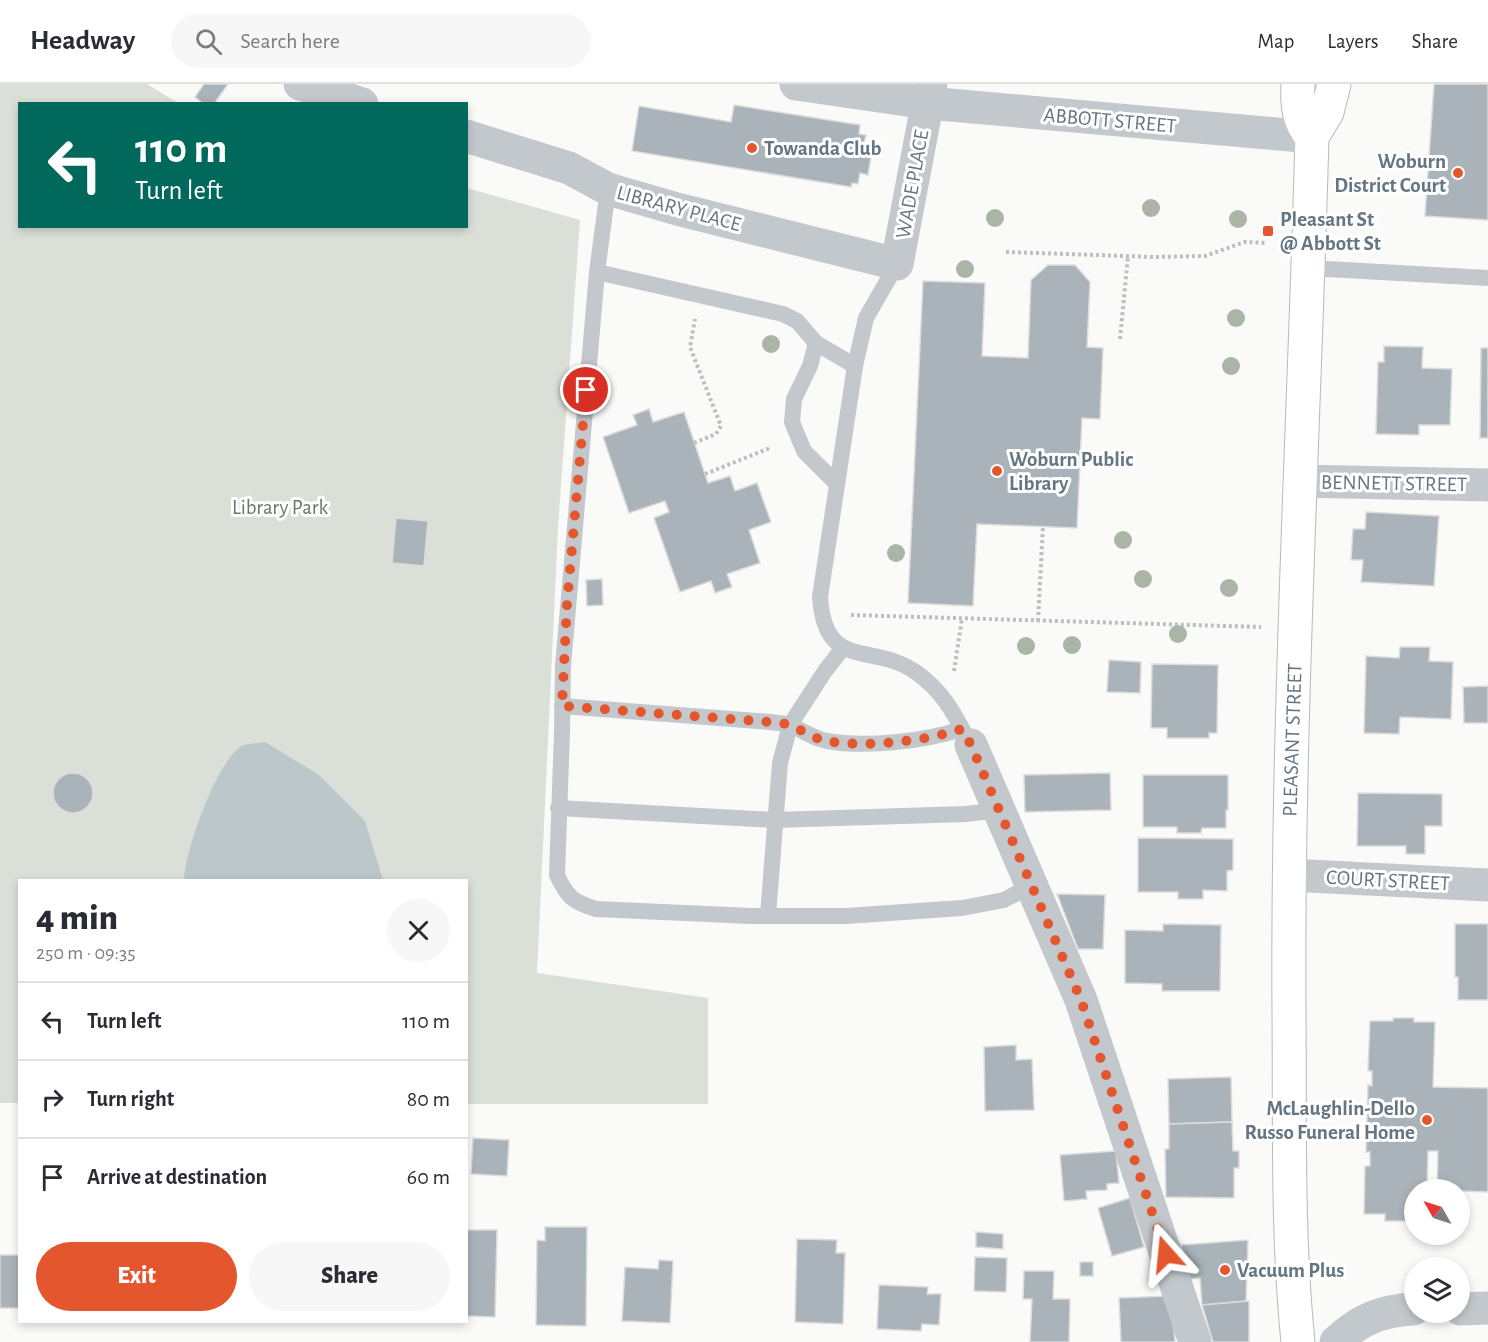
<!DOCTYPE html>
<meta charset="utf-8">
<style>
body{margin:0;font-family:"Alegreya Sans",sans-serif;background:#f7f7f7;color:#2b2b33;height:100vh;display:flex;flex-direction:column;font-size:22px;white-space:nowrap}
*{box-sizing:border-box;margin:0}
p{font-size:20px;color:#7c7c81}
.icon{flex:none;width:33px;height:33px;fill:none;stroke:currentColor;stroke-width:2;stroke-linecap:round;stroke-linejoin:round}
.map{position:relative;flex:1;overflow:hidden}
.panel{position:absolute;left:18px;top:795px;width:450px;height:444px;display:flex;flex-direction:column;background:#fff;border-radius:0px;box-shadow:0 3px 9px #0003}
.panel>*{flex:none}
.banner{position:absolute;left:18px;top:18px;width:450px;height:126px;border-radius:0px;box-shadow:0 3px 9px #0003;background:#00695c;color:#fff;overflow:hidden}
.needle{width:39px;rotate:309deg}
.fabs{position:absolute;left:1404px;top:1095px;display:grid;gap:12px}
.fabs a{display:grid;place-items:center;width:66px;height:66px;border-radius:50%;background:#fff;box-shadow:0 3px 9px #0003;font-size:30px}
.pin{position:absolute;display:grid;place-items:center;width:51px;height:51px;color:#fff;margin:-26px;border:3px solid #fff;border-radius:50%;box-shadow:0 2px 6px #0007}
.me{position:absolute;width:66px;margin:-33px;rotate:342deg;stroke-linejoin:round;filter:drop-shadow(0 0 4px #0008)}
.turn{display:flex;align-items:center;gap:21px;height:126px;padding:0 18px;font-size:27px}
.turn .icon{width:78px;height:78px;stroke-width:2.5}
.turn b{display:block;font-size:42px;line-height:51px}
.round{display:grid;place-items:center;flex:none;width:63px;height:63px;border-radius:32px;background:#f7f7f7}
.overview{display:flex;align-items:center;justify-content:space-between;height:102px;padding:0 18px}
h1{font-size:36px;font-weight:800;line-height:45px}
.cta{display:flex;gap:12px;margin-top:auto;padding:12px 18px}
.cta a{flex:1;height:69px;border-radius:36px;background:#e4572e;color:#fff;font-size:24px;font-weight:800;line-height:69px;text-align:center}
.cta a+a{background:#f7f7f7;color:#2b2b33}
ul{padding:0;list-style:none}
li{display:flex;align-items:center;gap:18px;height:78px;padding:0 18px;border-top:2px solid #e1e1e2}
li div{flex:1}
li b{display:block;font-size:22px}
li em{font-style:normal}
header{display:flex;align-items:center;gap:36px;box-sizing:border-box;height:84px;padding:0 30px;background:#fff;border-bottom:2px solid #e1e1e2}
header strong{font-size:28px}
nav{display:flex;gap:33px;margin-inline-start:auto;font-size:21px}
.search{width:420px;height:54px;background:#f7f7f7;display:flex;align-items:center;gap:15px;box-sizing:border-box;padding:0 21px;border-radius:33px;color:#7c7c81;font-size:22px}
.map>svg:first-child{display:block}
.green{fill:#dadfd7}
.water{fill:#bbc7cb}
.building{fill:#aab3b9;stroke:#dcdcda;stroke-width:1.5}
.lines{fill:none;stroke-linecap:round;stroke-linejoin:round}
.primary-casing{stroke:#b5babe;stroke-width:35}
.path{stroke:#bbbfc2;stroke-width:4;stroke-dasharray:3 3;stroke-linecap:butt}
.lane{stroke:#c3c8cc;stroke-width:16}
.street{stroke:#c3c8cc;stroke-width:33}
.primary{stroke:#fff;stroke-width:33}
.tree{fill:#aab4a7}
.route{stroke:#e4572e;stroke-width:10;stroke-dasharray:0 18}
.poi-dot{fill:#e4572e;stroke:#fff;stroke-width:2}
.labels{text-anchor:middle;stroke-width:6;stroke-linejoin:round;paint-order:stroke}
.street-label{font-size:21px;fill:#657683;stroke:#fff}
.poi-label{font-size:21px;font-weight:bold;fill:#657683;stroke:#fff;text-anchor:start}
.park-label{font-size:21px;fill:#687a64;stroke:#fff}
</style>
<header>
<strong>Headway</strong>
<div class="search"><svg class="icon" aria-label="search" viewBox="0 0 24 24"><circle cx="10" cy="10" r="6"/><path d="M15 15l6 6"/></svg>Search here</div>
<nav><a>Map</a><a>Layers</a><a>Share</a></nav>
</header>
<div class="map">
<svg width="1488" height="1258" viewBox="0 0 1488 1258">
<rect width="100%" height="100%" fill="#fafaf8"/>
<!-- green -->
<path class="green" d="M0,0H147L178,19L20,20V142H466L467,104L580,136L558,444L537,889L708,914V1020H467L466,796H20L19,1019H0Z"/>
<!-- water -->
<path class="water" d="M265,658L319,691L365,737L383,796H184C184,770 217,675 242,662C248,659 258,660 265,658Z"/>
<!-- building -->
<g class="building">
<path d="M204,0H228L214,20H204L195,13Z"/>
<path d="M1434,0H1488V136L1425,132Z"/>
<path d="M734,21L860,41L859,50L866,51L864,59L873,61L868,91L860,89L858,100L852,99L851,103L632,67L639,22L731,38Z"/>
<path d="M1048,181H1075L1090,198L1087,263L1103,264L1100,335L1082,334L1077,444L977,440L973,522L908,519L923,197L985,199L982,272L1028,274L1031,196Z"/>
<path d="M1384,262L1423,263L1422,284L1452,285L1450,341H1419V351L1376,350L1378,278H1384Z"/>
<path d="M1481,264H1488V354H1480Z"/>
<path d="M649,325L653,338L684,328L708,399L730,392L735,407L757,399L771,438L749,446L760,479L727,490L732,503L715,509L711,497L680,508L654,434L669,428L665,417L629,429L603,353L637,341L633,331Z"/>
<path d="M1366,428L1439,432L1434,502L1361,498L1363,476H1351L1353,445H1365Z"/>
<path d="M396,434L428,437L424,482L392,479Z"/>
<path d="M602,495L603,521L587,522L586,496Z"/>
<path d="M1400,563H1430L1429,577L1453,578L1451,635L1400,633L1399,650L1364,649L1366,572L1399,574Z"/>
<path d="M1109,576L1141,578L1140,609L1107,608Z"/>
<path d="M1152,580L1218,581L1217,649H1209V654H1167V644H1151Z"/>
<path d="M1488,602V639H1464L1463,603Z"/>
<path d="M1110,689L1111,726L1025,728L1024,691Z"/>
<circle cx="73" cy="709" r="20"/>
<path d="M1143,691H1228V726H1226V744H1202L1201,749H1177V743H1143Z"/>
<path d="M1358,709L1442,710V742H1425V770H1406V762H1357Z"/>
<path d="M1138,754L1233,755V786L1227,787V807L1203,806V815H1178V808H1138Z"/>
<path d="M1057,810L1105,811L1103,865H1078Z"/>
<path d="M1163,840L1221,841L1220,907H1162V900L1125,899V846L1163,847Z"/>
<path d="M1455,840H1488V916H1458V893H1455Z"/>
<path d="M1393,934H1414V938H1435L1433,1003L1488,1004V1108L1437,1106L1438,1067H1428L1427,1106H1414V1132H1407V1137H1385V1130H1364L1365,1082H1370V1068H1366L1368,1001L1372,1002V987H1368L1370,937H1393Z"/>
<path d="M1016,961V976L1032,975L1034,1026L985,1027L984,963Z"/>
<path d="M1231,993L1232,1038L1169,1040L1168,995Z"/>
<path d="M1232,1038L1233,1067H1239V1084H1234V1114L1166,1113L1165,1065H1169V1040Z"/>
<path d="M473,1054L509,1056L507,1092L471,1090Z"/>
<path d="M1116,1067L1119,1099L1107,1100V1106L1086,1107L1087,1115L1064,1117L1060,1071Z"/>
<path d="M1130,1114L1144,1163L1112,1172L1098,1124Z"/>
<path d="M545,1143H587L586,1242L536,1241L537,1156L545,1157Z"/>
<path d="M466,1146H497L495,1233L466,1232Z"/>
<path d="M976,1148L1003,1150V1165L976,1163Z"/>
<path d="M797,1155L837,1156L836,1169H845L843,1240L795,1238Z"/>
<path d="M1248,1156L1246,1217L1202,1221L1200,1194L1190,1195L1181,1161Z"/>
<rect x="0" y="1171" width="20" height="53"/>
<path d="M975,1173L1007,1174L1006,1208L974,1207Z"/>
<path d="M659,1176L673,1177L670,1239L622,1237L625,1183L658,1185Z"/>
<rect x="1080" y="1178" width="13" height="14"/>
<path d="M1024,1187H1054L1053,1215H1070L1069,1258H1030L1032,1215H1023Z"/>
<path d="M879,1201L928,1203L927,1210H941L939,1241L922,1240L921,1247L877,1245Z"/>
<path d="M1169,1212L1173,1230L1175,1258H1121L1119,1214Z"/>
<path d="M1249,1217V1258H1213L1202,1221Z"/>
</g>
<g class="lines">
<!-- primary casing -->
<g class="primary-casing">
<g id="primary">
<path d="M1298,0C1297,21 1298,37 1312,53"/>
<path d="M1298,1258C1287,1150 1290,1040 1289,931C1287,638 1304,346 1312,53L1327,28L1334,0"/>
</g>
</g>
<!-- path -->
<g class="path">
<path d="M1006,168L1155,173L1205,172L1245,158L1267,159"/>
<path d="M1120,255L1128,172"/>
<path d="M694,359L716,350L721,342L690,263L695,235"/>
<path d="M705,390L770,364"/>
<path d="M851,531L1261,543"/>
<path d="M1038,537L1043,442"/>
<path d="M954,587L962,535"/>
</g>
<!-- lane -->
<g class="lane">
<path d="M608,105L597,188L783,230L797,237L816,259L855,282"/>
<path d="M897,180L866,234L855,282L820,513C825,589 873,557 917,589C945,609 955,632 971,661"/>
<path d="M1309,184L1488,194"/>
<path d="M597,188L563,582L562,648L557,791C567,813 573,818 596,825L751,832H846L962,824L1004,816L1032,801"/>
<path d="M816,259L810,282L794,315L792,338L804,367L836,399"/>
<path d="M562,622L770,638C777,639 786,639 793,642C804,648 815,655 827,657C867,664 925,657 962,645"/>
<path d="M558,724L775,736L966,730L999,726"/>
<path d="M768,831L780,679L790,641L825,587L843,564"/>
</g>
<!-- street -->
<g class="street">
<path d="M300,0L362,20"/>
<path d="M796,0L927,19L1312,53"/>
<path d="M466,52L569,84L608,105L677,125L897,180L931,0"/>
<path d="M1300,397L1488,401"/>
<path d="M971,661L1081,916L1195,1258"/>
<path d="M1289,791L1488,801"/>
<path d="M1460,1225L1488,1224"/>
<path d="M1336,1258C1359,1236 1382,1226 1414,1225"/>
</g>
<!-- primary -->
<use href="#primary" class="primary"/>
</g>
<!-- trees -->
<g class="tree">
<circle cx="1151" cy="124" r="9"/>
<circle cx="995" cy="134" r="9"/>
<circle cx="1238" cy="135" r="9"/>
<circle cx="965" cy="185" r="9"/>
<circle cx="1236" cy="234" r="9"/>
<circle cx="771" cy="260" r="9"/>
<circle cx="1231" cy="282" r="9"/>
<circle cx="1123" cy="456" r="9"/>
<circle cx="896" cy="469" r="9"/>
<circle cx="1143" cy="495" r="9"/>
<circle cx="1229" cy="504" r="9"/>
<circle cx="1178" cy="550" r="9"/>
<circle cx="1072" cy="561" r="9"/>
<circle cx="1026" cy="562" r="9"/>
</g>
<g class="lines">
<!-- route -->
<path class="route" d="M586,306L567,520L562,622L770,638C777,639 786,639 793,642C804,648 815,655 827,657C865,664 926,657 962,645L971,661L1081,916L1166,1170"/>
</g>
<!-- markers -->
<g class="poi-dot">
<circle cx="752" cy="64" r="6"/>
<circle cx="1458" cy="89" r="6"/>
<rect x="1262" y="141" width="12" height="12" rx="3"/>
<circle cx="997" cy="387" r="6"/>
<circle cx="1427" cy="1036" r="6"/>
<circle cx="1225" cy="1186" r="6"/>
</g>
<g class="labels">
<!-- street labels -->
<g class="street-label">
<text transform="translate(1110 36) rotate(5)" y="7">ABBOTT STREET</text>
<text transform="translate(912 100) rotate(-80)" y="7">WADE PLACE</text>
<text transform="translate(679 124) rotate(15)" y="7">LIBRARY PLACE</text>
<text transform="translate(1394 399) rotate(1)" y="7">BENNETT STREET</text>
<text transform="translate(1292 656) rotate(-88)" y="7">PLEASANT STREET</text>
<text transform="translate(1388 796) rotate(3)" y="7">COURT STREET</text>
</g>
<!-- poi labels -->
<g class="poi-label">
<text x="764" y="71">Towanda Club</text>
<text x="1446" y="84" text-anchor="end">Woburn<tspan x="1446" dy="24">District Court</tspan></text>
<text x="1280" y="142">Pleasant St<tspan x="1280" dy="24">@ Abbott St</tspan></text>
<text x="1009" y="382">Woburn Public<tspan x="1009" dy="24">Library</tspan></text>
<text x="1415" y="1031" text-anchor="end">McLaughlin-Dello<tspan x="1415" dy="24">Russo Funeral Home</tspan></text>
<text x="1237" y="1193">Vacuum Plus</text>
</g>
<!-- park labels -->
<g class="park-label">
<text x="280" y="430">Library Park</text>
</g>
</g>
</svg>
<div class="fabs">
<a><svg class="needle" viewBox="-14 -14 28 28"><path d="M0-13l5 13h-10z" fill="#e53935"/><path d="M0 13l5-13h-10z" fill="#7c7c81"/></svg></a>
<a><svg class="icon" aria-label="layers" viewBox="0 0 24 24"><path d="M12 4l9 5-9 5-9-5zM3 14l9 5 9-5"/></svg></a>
</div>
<div class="pin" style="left:586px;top:306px;background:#d93025"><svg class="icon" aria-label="arrive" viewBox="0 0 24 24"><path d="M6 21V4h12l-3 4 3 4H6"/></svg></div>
<svg class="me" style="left:1166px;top:1170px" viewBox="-20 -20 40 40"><path d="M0-17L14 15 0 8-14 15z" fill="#e4572e" stroke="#fff" stroke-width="4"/></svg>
<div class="banner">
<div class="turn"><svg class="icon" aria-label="left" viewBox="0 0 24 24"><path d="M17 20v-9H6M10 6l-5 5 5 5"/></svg><div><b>110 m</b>Turn left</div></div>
</div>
<section class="panel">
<div class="overview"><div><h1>4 min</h1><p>250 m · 09:35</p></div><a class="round"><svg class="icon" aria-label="close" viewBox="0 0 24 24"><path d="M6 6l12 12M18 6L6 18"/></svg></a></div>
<ul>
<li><svg class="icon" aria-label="left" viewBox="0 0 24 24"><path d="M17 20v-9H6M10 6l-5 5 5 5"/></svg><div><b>Turn left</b></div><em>110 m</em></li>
<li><svg class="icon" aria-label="right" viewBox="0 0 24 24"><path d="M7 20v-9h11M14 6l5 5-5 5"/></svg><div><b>Turn right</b></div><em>80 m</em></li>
<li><svg class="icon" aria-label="arrive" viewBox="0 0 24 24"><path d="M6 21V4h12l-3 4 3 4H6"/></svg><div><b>Arrive at destination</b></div><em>60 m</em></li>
</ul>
<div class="cta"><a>Exit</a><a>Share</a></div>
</section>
</div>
